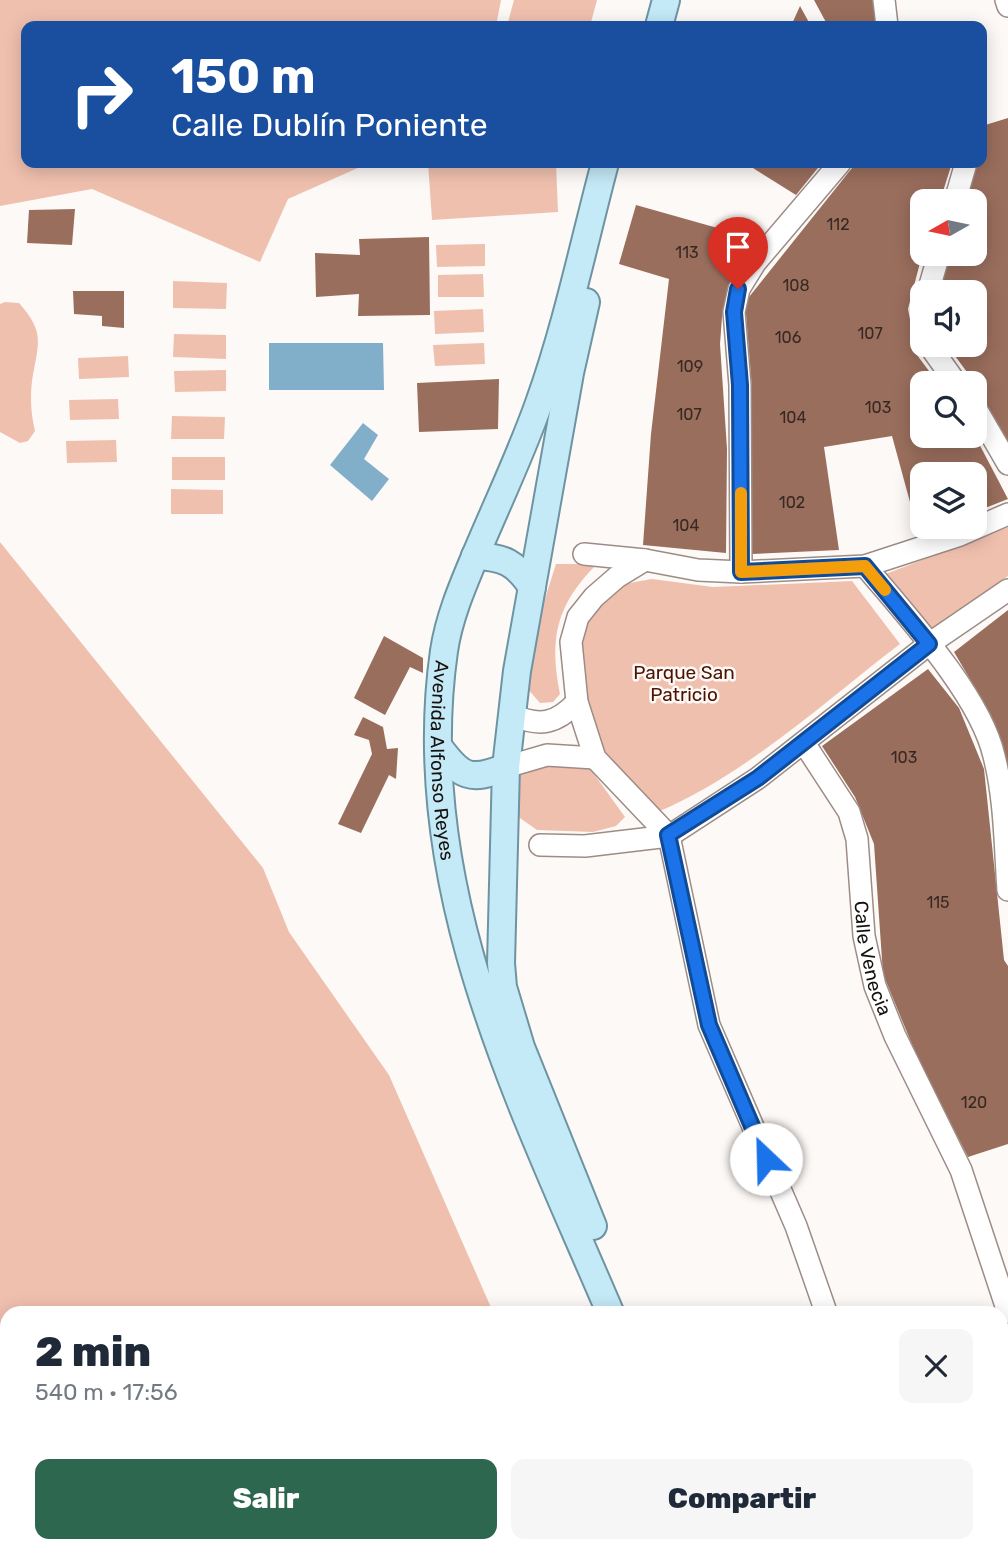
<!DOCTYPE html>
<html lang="es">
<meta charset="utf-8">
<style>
body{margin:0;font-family:Rubik,sans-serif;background:#f6f6f7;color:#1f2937;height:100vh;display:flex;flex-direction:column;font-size:26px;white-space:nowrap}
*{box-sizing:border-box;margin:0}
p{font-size:23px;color:#747a83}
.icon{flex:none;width:38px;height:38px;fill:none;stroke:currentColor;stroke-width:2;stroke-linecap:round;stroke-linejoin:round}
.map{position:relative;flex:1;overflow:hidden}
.panel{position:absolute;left:0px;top:1306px;width:1008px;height:247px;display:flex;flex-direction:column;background:#fff;border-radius:21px 21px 0 0;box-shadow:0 4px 18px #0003}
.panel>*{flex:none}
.guide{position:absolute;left:21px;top:21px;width:966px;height:147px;border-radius:14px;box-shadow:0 4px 18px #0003;background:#1a4fa0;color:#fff;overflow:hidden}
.needle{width:46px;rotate:261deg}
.fabs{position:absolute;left:910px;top:189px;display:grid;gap:14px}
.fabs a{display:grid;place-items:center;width:77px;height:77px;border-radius:14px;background:#fff;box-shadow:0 4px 18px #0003;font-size:35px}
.pin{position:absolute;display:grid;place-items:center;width:60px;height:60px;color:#fff;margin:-72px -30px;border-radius:50% 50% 50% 0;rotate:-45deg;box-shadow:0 0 7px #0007}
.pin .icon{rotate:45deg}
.me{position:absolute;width:77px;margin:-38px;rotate:336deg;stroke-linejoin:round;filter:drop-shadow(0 0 5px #0008)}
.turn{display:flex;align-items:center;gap:24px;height:147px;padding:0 35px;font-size:32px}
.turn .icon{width:91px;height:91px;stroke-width:2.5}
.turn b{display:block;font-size:49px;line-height:60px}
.round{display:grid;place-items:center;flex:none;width:74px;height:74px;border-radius:14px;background:#f6f6f7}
.head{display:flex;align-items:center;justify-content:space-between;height:119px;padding:0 35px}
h1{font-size:42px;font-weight:800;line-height:52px}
.action{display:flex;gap:14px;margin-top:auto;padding:14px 35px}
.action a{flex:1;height:80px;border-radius:14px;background:#2e674f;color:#fff;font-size:28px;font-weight:800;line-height:80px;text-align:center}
.action a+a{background:#f6f6f7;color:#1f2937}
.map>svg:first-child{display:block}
.green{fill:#f0c0af}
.water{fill:#81afc9}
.building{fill:#9a6e5d}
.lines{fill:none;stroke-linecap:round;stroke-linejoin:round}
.minor-casing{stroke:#9d8c86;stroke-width:24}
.major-casing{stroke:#6e94a2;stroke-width:30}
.minor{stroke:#fff;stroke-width:21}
.major{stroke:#c4e9f7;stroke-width:26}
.route-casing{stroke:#114b97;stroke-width:18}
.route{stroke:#1a73e8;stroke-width:12}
.slow{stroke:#f59e0b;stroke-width:12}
.labels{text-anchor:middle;stroke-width:5;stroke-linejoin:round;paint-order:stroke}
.number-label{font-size:16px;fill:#382822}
.park-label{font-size:19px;fill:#4c1300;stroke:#fdf9f7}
.street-label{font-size:19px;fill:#17110e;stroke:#fdf9f7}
</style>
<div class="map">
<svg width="1008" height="1551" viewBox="0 0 1008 1551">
<rect width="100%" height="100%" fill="#fdf9f7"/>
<!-- green -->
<g class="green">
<path d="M0,0H501L496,26H26V163H369L288,199L260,262L92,189L0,206Z"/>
<path d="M514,0H597L590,26H507Z"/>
<path d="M428,163H556L558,212L432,220Z"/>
<path d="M485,244V266L437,267L436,245Z"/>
<path d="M483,274L484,297H438V275Z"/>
<path d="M173,281L227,283L226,309L173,308Z"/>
<path d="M5,302L19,303C46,333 38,344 32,381C30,399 31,414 35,431L28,441L20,443L0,432V304Z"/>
<path d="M483,309L484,332L435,334L434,311Z"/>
<path d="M174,334L226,335V359L173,357Z"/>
<path d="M484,343L485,364L435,366L433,345Z"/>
<path d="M128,356L129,377L79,379L78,358Z"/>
<path d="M226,370V391L175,392L174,371Z"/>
<path d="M118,399L119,419L70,420L69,400Z"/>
<path d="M172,416L225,417L224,439H171Z"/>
<path d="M116,440L117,462L67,463L66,441Z"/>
<rect x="172" y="457" width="53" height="23"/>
<path d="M171,489L223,490V514H171Z"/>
<path d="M1008,527V576L928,631L883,575Z"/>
<path d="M0,542L263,868L289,932L389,1075L493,1312H7V1545H572V1551H0Z"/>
<path d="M556,564H597C556,605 549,638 560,694L553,702L540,703L527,688L541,611Z"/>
<path d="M652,579L713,587L852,581L900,644C824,702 748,773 660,811C640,792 618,772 602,748C579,714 571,633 598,600C611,585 634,582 652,579Z"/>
<path d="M560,759L589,767L625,817L616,826L593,832L537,830L517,816L519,771Z"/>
</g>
<!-- water -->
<g class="water">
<path d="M269,343H383L384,390H269Z"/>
<path d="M363,423L378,435L364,459L389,479L372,501L330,465Z"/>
</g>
<!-- building -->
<g class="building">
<path d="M814,0H874L878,26H828Z"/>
<path d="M800,6L811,26H791Z"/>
<path d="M1008,118V447L975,383L947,345H975V292H938L949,254H975V201H965L974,163H982V126Z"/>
<path d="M745,163H822L796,195Z"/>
<path d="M856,163H952L940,201H922V255L908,309L917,355L938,383H922V436H975L1008,499L975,512V474H922V527H939L919,535L892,436L824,447L839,550L752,554V389L745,302Z"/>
<path d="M636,205L760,240L727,292L722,317L720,344L727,449L726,553L643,545L651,434L669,279L619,264Z"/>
<path d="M75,209L72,245L27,243L29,210Z"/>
<path d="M429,237L430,315L358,316L359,294L316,297L315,253L360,255L359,239Z"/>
<path d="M73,291H124V328L102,326V316L74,314Z"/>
<path d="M499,379L498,429L419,432L417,383Z"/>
<path d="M1008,610V777H1007L991,715L954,652Z"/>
<path d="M384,636L423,658V673L410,667L385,715L354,698Z"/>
<path d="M928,669L959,708L984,769L1004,960L1008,966V1144L968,1157L918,1059L883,974L874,844L855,797L822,746Z"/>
<path d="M363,717L383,727L387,749L398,748L396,779L389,775L361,833L338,824L372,754L369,740L354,735Z"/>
</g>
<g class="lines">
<!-- minor casing -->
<g class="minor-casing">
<g id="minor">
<path d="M884,0L887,26"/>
<path d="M1006,0L1008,6"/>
<path d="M955,201L966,163"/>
<path d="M928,292L939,254"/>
<path d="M929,345L956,383"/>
<path d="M975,407L1008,464"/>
<path d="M584,554L645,560L698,570L741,572L865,566L960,535L1008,514"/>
<path d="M645,560L617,577L594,597L578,617L571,642L577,702L595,758L669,836L709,1025L796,1226L826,1312"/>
<path d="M865,566C906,615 980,695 994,756C1005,799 1005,846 1008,890"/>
<path d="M741,572L740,385L734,312L739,289L755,263L840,163"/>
<path d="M512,715C540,727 556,724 577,702"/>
<path id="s1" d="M804,743L849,812L857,839L864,936L875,986L895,1036L961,1170L1008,1312"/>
<path d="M506,767L547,755L595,758"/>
<path d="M540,845L585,846L669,836L758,778L929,644L1008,590"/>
</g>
</g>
<!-- major casing -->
<g class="major-casing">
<g id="major">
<path d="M659,26L666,0"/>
<path id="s2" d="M605,163C584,242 567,325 539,403C521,454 497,504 476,554C463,585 449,617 444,651C410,887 521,1103 610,1312"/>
<path d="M586,302L570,373L517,671L506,767L501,963L503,987L521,1047L593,1226"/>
<path d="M475,556C504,557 516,563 532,587"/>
<path d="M439,747C461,777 470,782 506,767"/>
<path d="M716,1545L721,1551"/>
<path d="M647,1551L651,1545"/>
</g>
</g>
<!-- minor -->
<use href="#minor" class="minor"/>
<!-- major -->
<use href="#major" class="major"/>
</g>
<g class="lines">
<!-- route casing -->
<g class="route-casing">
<path id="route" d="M738,289L734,312L740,385L741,572L865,566L929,644L758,778L668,835L709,1025L766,1159"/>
</g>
<!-- route -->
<use href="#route" class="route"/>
<!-- slow -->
<path class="slow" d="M741,493V572L865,566L885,590"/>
</g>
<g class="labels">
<!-- number labels -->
<g class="number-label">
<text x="838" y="230">112</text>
<text x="687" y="258">113</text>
<text x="796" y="291">108</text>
<text x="870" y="339">107</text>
<text x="788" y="343">106</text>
<text x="690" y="372">109</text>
<text x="878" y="413">103</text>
<text x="689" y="420">107</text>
<text x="793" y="423">104</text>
<text x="792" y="508">102</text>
<text x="686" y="531">104</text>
<text x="904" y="763">103</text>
<text x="938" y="908">115</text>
<text x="974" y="1108">120</text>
</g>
<!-- park labels -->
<g class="park-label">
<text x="684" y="679">Parque San<tspan x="684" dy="22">Patricio</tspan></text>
</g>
<!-- street labels -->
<g class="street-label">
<text dy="7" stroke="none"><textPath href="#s2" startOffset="625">Avenida Alfonso Reyes</textPath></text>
<text dy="7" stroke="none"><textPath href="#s1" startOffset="231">Calle Venecia</textPath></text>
</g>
</g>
</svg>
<div class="fabs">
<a><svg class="needle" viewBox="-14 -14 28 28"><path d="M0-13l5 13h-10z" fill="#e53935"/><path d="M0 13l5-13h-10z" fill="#747a83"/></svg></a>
<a><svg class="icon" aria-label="sound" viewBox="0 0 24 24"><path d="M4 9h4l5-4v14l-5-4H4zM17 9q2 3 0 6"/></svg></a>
<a><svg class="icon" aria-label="search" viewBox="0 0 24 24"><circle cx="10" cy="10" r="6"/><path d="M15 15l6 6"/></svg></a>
<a><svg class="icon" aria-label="layers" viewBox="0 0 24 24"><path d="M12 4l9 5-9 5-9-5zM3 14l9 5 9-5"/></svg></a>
</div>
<div class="pin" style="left:738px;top:289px;background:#d93025"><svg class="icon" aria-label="arrive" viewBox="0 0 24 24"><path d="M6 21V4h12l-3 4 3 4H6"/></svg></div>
<svg class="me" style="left:766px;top:1159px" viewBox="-20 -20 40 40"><circle r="19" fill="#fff"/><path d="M0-13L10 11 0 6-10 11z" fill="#1a73e8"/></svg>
<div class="guide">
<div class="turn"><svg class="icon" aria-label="right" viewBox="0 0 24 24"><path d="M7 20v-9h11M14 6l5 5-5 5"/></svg><div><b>150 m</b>Calle Dublín Poniente</div></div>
</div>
<section class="panel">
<div class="head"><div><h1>2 min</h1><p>540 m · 17:56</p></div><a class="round"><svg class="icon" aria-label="close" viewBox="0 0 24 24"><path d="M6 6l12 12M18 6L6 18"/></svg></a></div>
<div class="action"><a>Salir</a><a>Compartir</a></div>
</section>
</div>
